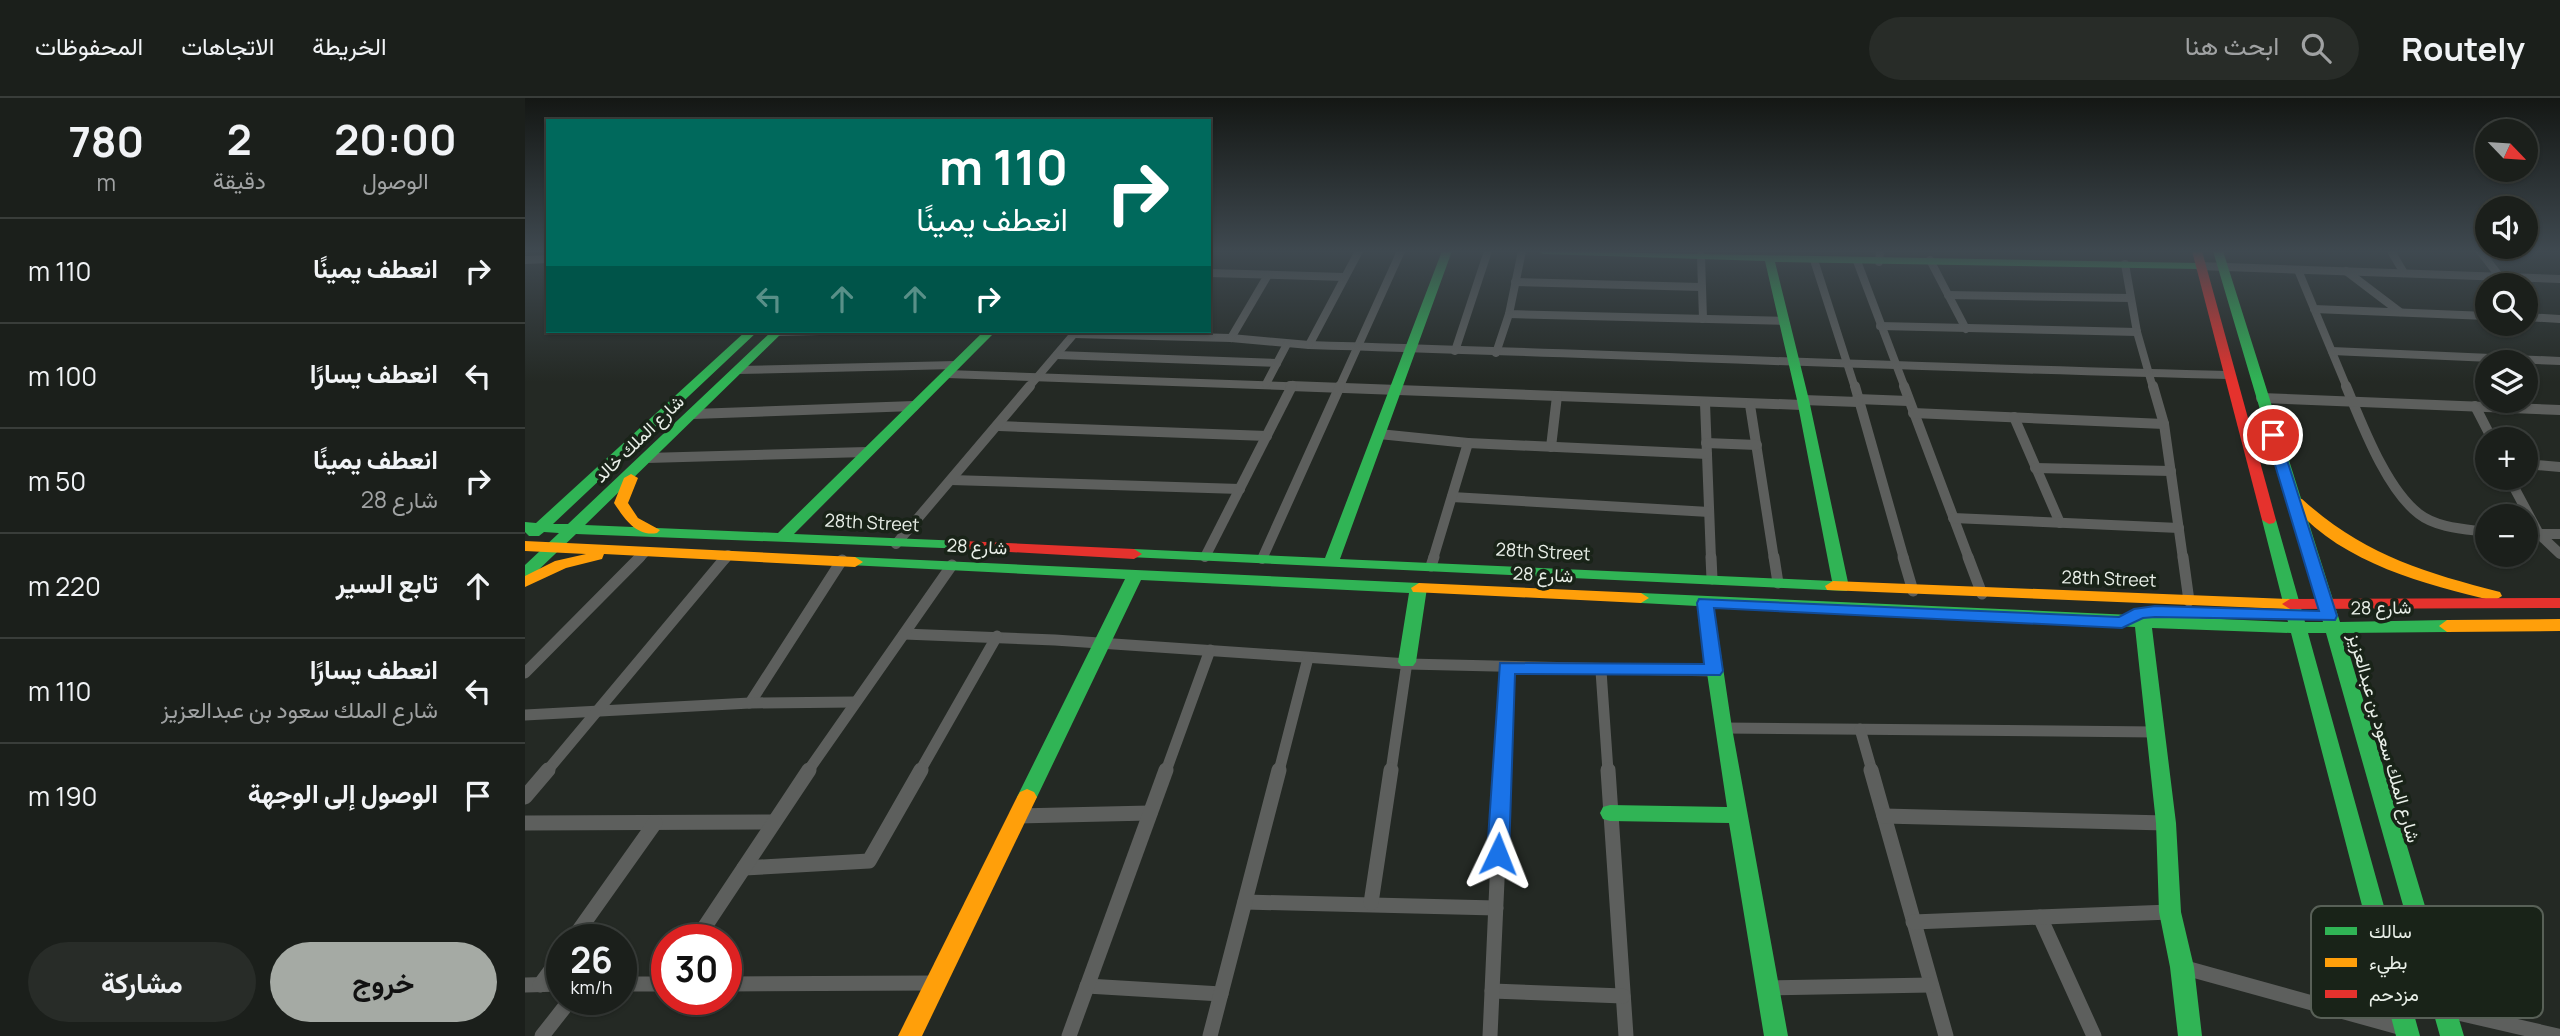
<!DOCTYPE html>
<html lang="ar">
<meta charset="utf-8">
<style>
body{margin:0;font-family:Manrope,Vazirmatn,sans-serif;background:#282c28;color:#f1f3f6;direction:rtl;height:100vh;display:flex;flex-direction:column;font-size:26px;white-space:nowrap}
*{box-sizing:border-box;margin:0}
p{font-size:23px;color:#a0a2a3}
.icon{flex:none;width:38px;height:38px;fill:none;stroke:currentColor;stroke-width:2;stroke-linecap:round;stroke-linejoin:round}
.map{position:relative;flex:1;overflow:hidden;direction:ltr}
.sheet{display:flex;flex-direction:column;background:#1b1f1b;width:525px}
.sheet>*{flex:none}
.banner{position:absolute;left:21px;top:21px;width:665px;height:214px;border-radius:0px;box-shadow:0 2px 5px #0004,0 0 0 2px #393d3a;direction:rtl;background:#00695c;color:#fff;overflow:hidden}
.needle{width:46px;rotate:115deg}
.controls{position:absolute;left:1950px;top:21px;display:grid;gap:14px}
.controls a{display:grid;place-items:center;width:63px;height:63px;border-radius:50%;background:#1b1f1b;box-shadow:0 2px 5px #0004,0 0 0 2px #393d3a;font-size:35px}
.speed{position:absolute;left:21px;top:826px;display:flex;gap:14px;font-size:35px;font-weight:700;text-align:center}
.speed>*{display:grid;place-content:center;width:91px;height:91px;border-radius:50%;background:#1b1f1b;box-shadow:0 2px 5px #0004,0 0 0 2px #393d3a;line-height:1}
.speed small{font-size:18px;font-weight:400}
.speed .limit{border:10px solid #d22;background:#fff;color:#111}
.pin{position:absolute;display:grid;place-items:center;width:60px;height:60px;color:#fff;margin:-30px;border:4px solid #fff;border-radius:50%;box-shadow:0 2px 7px #0007}
.me{position:absolute;width:77px;margin:-38px;rotate:2deg;stroke-linejoin:round;filter:drop-shadow(0 0 5px #0008)}
.turn{display:flex;align-items:center;gap:24px;height:147px;padding:0 28px;font-size:32px}
.turn .icon{width:91px;height:91px;stroke-width:2.5}
.turn b{display:block;font-size:49px;line-height:60px}
.lanes{display:flex;align-items:center;height:66px;padding:0 28px;background:#0003;justify-content:center;gap:35px;direction:ltr}
.lanes .off{opacity:.35}
.eta{display:flex;justify-content:space-evenly;align-items:center;height:119px;text-align:center}
.eta b{font-size:42px;font-weight:700;line-height:49px}
.cta{display:flex;gap:14px;margin-top:auto;padding:14px 28px}
.cta a{flex:1;height:80px;border-radius:42px;background:#a5aaa4;color:#111;font-size:28px;font-weight:700;line-height:80px;text-align:center}
.cta a+a{background:#282c28;color:#f1f3f6}
ul{padding:0;list-style:none}
li{display:flex;align-items:center;gap:21px;height:105px;padding:0 28px;border-top:2px solid #393d3a}
li div{flex:1}
li b{display:block;font-size:26px}
li em{font-style:normal}
header{display:flex;align-items:center;gap:42px;box-sizing:border-box;height:98px;padding:0 35px;background:#1b1f1b;border-bottom:2px solid #393d3a}
header strong{font-size:33px}
nav{display:flex;gap:38px;margin-inline-start:auto;font-size:24px}
.search{width:490px;height:63px;background:#282c28;display:flex;align-items:center;gap:18px;box-sizing:border-box;padding:0 24px;border-radius:38px;color:#a0a2a3;font-size:26px}
main{display:flex;flex:1;min-height:0}
.map>svg:first-child{display:block}
.lines{fill:none;stroke-linecap:round;stroke-linejoin:round}
.street-far3{stroke:#5d5f5d;stroke-width:8}
.street-far2{stroke:#5d5f5d;stroke-width:10}
.street-far1{stroke:#5d5f5d;stroke-width:11}
.street{stroke:#5d5f5d;stroke-width:15}
.fast{fill:#30b455;fill-rule:evenodd}
.slow{fill:#ff9f0a;fill-rule:evenodd}
.jam{fill:#e5322d;fill-rule:evenodd}
.route{fill:#1a73e8;stroke:#114b97;stroke-width:2}
.labels{text-anchor:middle;stroke-width:7;stroke-linejoin:round;paint-order:stroke}
.street-label{font-size:18px;fill:#eaf0e9;stroke:#192318}
.key{fill:#192318;stroke:#586057;stroke-width:2}
.key-label{font-size:19px;fill:#eaf0e9}
</style>
<header>
<strong>Routely</strong>
<div class="search"><svg class="icon" aria-label="search" viewBox="0 0 24 24"><circle cx="10" cy="10" r="6"/><path d="M15 15l6 6"/></svg>ابحث هنا</div>
<nav><a>الخريطة</a><a>الاتجاهات</a><a>المحفوظات</a></nav>
</header>
<main>
<div class="map">
<svg width="2035" height="938" viewBox="0 0 2035 938">
<rect width="100%" height="100%" fill="#242924"/>
<g class="lines">
<!-- street-far3 -->
<g class="street-far3">
<path d="M834,153L784,247C1090,256 1397,270 1703,277"/>
<path d="M997,153L984,216L1260,223"/>
<path d="M1866,153L1879,175"/>
<path d="M1955,153L1975,179"/>
<path d="M1176,158L1178,221"/>
<path d="M0,162L23,161"/>
<path d="M1289,162L1330,290"/>
<path d="M1405,162L1441,231"/>
<path d="M1332,163L1380,290"/>
<path d="M1354,164L1355,153"/>
<path d="M1600,166L1612,234L1628,290"/>
<path d="M1674,168L2035,181"/>
<path d="M1773,172L1822,290"/>
<path d="M1821,173L1875,214"/>
<path d="M684,175L819,179"/>
<path d="M990,184L1176,189"/>
<path d="M1423,197L1605,200"/>
<path d="M1789,211L1962,218"/>
<path d="M2000,219L2035,221"/>
<path d="M1355,228L1612,234"/>
<path d="M551,233L549,236L706,240L784,247"/>
<path d="M252,234L295,233"/>
<path d="M706,240L743,177"/>
<path d="M930,253L963,153"/>
<path d="M1807,253L2035,263"/>
<path d="M971,255L984,216"/>
<path d="M532,257L752,265"/>
<path d="M213,272L431,267"/>
<path d="M422,276L814,290"/>
<path d="M741,286L762,246"/>
<path d="M503,290L549,236"/>
<path d="M766,290L768,287"/>
<path d="M814,290L876,153"/>
</g>
<!-- street-far2 -->
<g class="street-far2">
<path d="M765,288L1277,307"/>
<path d="M1330,288L1379,461"/>
<path d="M1379,288L1444,461"/>
<path d="M1628,288L1639,326L1658,461"/>
<path d="M1821,288C1837,326 1861,391 1894,416C1912,430 1940,431 1962,434"/>
<path d="M1736,300L2035,312"/>
<path d="M1332,301L1383,303"/>
<path d="M1278,302L1333,304"/>
<path d="M1180,305L1186,461"/>
<path d="M1225,307L1249,461"/>
<path d="M1950,308L1967,341"/>
<path d="M1388,315L1639,326"/>
<path d="M168,316L389,308"/>
<path d="M1489,319L1535,425"/>
<path d="M474,328L742,338"/>
<path d="M854,336L943,345"/>
<path d="M1181,345L1232,347"/>
<path d="M1026,349L1032,298"/>
<path d="M122,360L342,354"/>
<path d="M2000,366L2035,369"/>
<path d="M1510,370L1646,373"/>
<path d="M1984,380L2014,436L2035,456"/>
<path d="M426,382L715,391"/>
<path d="M927,399L1184,414"/>
<path d="M1428,420L1654,430"/>
<path d="M2000,436H2035"/>
<path d="M371,446L505,288"/>
<path d="M680,459L767,288"/>
<path d="M113,461L120,454"/>
<path d="M200,461L203,457"/>
<path d="M737,461L815,288"/>
<path d="M908,461L943,345L1182,356"/>
</g>
<!-- street-far1 -->
<g class="street-far1">
<path d="M1186,459L1187,481"/>
<path d="M1249,459L1253,485"/>
<path d="M1378,459L1388,493"/>
<path d="M1443,459L1457,496"/>
<path d="M1658,459L1664,503"/>
<path d="M906,468L909,459"/>
<path d="M379,536L530,542L883,566L1189,573"/>
<path d="M1076,573L1083,673"/>
<path d="M0,575L115,459"/>
<path d="M225,605L317,462"/>
<path d="M0,617L225,605L329,604"/>
<path d="M1198,630L1631,634"/>
<path d="M1335,631L1347,673"/>
<path d="M22,673L201,459"/>
<path d="M283,673L427,467"/>
<path d="M395,673L472,538"/>
<path d="M641,673L685,552"/>
<path d="M754,673L783,560"/>
<path d="M866,673L882,564"/>
<path d="M976,673L981,569"/>
</g>
<!-- street -->
<g class="street">
<path d="M1083,672L1101,938"/>
<path d="M1346,672L1421,938"/>
<path d="M0,699L23,672"/>
<path d="M492,718L625,715"/>
<path d="M1359,718L1641,725"/>
<path d="M0,725L249,724"/>
<path d="M219,770L344,763L396,672"/>
<path d="M720,804L971,810"/>
<path d="M846,805L866,672"/>
<path d="M1515,819L1569,938"/>
<path d="M1388,824L1645,814"/>
<path d="M47,842L130,725"/>
<path d="M171,842L284,672"/>
<path d="M1657,869L1881,931"/>
<path d="M96,886H142"/>
<path d="M201,886L411,885"/>
<path d="M0,887L37,886"/>
<path d="M15,887L37,857"/>
<path d="M562,888L696,896"/>
<path d="M1242,890L1406,887"/>
<path d="M967,893L1098,898"/>
<path d="M1920,912L2033,938"/>
<path d="M17,938L46,901"/>
<path d="M544,938L641,672"/>
<path d="M685,938L754,672"/>
<path d="M965,938L977,672"/>
</g>
<!-- fast -->
<g class="fast">
<path d="M917,153H927L815,461L1307,483L1272,302L1240,163L1018,156L1013,153L1674,165L1679,168L1674,171L1250,164L1284,302L1324,489L1322,493L604,459L601,456L604,453L609,451L800,460Z"/>
<path d="M1688,153H1698L1815,524L1922,522L1930,528L1922,534L1818,535L1939,938H1915L1801,535H1783L1895,938H1871L1766,535L1627,530L1651,725L1656,814L1669,869L1677,938H1653L1645,869L1634,814L1631,725L1610,529L1189,509L1207,630L1263,938H1239L1204,725L1085,723L1078,721L1075,715L1078,709L1085,707L1202,709L1172,508L1116,505L1108,500L1116,495L1763,524L1737,422L1744,418L1751,422L1780,524H1798Z"/>
<path d="M221,233H233L28,426H43L247,233H259L60,427L253,435L459,233H471L269,436L438,443L443,445L446,448L443,451L51,436L6,479L0,481V467L34,435L19,434L14,438H4L0,434V424L11,425Z"/>
<path d="M330,459L894,485L902,490L891,564L888,568H876L873,564L884,495L616,482L512,699L509,704L502,707L495,704L492,699L600,481L324,467L322,464Z"/>
</g>
<!-- slow -->
<g class="slow">
<path d="M106,376L113,380L103,405L113,420L135,432L132,435C111,439 99,420 89,405L99,380Z"/>
<path d="M1772,400L1777,401C1838,456 1897,474 1975,494L1977,498L1969,503C1898,486 1813,464 1765,404Z"/>
<path d="M0,443L330,459L338,464L330,469L79,456L77,461L41,470L0,489V478L30,463L61,456L0,453Z"/>
<path d="M1308,483L1765,501L1773,506L1765,511L1302,492L1300,488Z"/>
<path d="M894,485L1116,495L1124,500L1116,505L888,494L886,490Z"/>
<path d="M2035,521V533L1922,534L1914,528L1922,522Z"/>
<path d="M502,691L509,694L512,699L397,938H373L492,699L495,694Z"/>
</g>
<!-- jam -->
<g class="jam">
<path d="M1667,153H1677L1751,422L1749,425L1744,426L1737,422Z"/>
<path d="M438,443L609,451L617,456L609,461L433,451L430,448L433,445Z"/>
<path d="M2035,500V510L1765,511L1757,506L1765,501Z"/>
</g>
</g>
<!-- sky -->
<linearGradient id="sky" x2="0" y2="1"><stop stop-color="#141714"/><stop offset="0.54" stop-color="#3f4950"/><stop offset="1" stop-color="#3f4950" stop-opacity="0"/></linearGradient>
<rect width="2035" height="284" fill="url(#sky)"/>
<!-- route -->
<path class="route" d="M1748,332L1754,337L1812,518L1810,522L1630,519L1618,520L1597,530L1189,510L1198,573L1195,577L990,576L984,756L981,763L973,765L965,763L962,756L975,565L1179,566L1172,505L1174,501L1594,519L1609,511L1630,508L1794,513L1741,337Z"/>
<g class="labels">
<!-- street labels -->
<g class="street-label">
<text transform="translate(114 341) rotate(-44)" y="6">شارع الملك خالد</text>
<text transform="translate(347 425) rotate(3)" y="6">28th Street</text>
<text transform="translate(452 449) rotate(3)" y="6">شارع 28</text>
<text transform="translate(1018 454) rotate(3)" y="6">28th Street</text>
<text transform="translate(1018 477) rotate(3)" y="6">شارع 28</text>
<text transform="translate(1584 481) rotate(2)" y="6">28th Street</text>
<text transform="translate(1856 510) rotate(-1)" y="6">شارع 28</text>
<text transform="translate(1859 640) rotate(74)" y="6">شارع الملك سعود بن عبدالعزيز</text>
</g>
</g>
<!-- legend -->
<rect x="1786" y="808" width="232" height="112" rx="10" class="key"/>
<rect x="1800" y="829" width="32" height="8" fill="#30b455"/>
<rect x="1800" y="860" width="32" height="9" fill="#ff9f0a"/>
<rect x="1800" y="892" width="32" height="8" fill="#e5322d"/>
<g class="key-label">
<text x="1844" y="840">سالك</text>
<text x="1844" y="871">بطيء</text>
<text x="1844" y="903">مزدحم</text>
</g>
</svg>
<div class="controls">
<a><svg class="needle" viewBox="-14 -14 28 28"><path d="M0-13l5 13h-10z" fill="#e53935"/><path d="M0 13l5-13h-10z" fill="#a0a2a3"/></svg></a>
<a><svg class="icon" aria-label="sound" viewBox="0 0 24 24"><path d="M4 9h4l5-4v14l-5-4H4zM17 9q2 3 0 6"/></svg></a>
<a><svg class="icon" aria-label="search" viewBox="0 0 24 24"><circle cx="10" cy="10" r="6"/><path d="M15 15l6 6"/></svg></a>
<a><svg class="icon" aria-label="layers" viewBox="0 0 24 24"><path d="M12 4l9 5-9 5-9-5zM3 14l9 5 9-5"/></svg></a>
<a>+</a>
<a>−</a>
</div>
<div class="speed"><div>26<small>km/h</small></div><div class="limit">30</div></div>
<div class="pin" style="left:1748px;top:337px;background:#d93025"><svg class="icon" aria-label="arrive" viewBox="0 0 24 24"><path d="M6 21V4h12l-3 4 3 4H6"/></svg></div>
<svg class="me" style="left:973px;top:756px" viewBox="-20 -20 40 40"><path d="M0-17L14 15 0 8-14 15z" fill="#1a73e8" stroke="#fff" stroke-width="4"/></svg>
<div class="banner">
<div class="turn"><svg class="icon" aria-label="right" viewBox="0 0 24 24"><path d="M7 20v-9h11M14 6l5 5-5 5"/></svg><div><b>110 m</b>انعطف يمينًا</div></div>
<div class="lanes"><svg class="icon off" aria-label="left" viewBox="0 0 24 24"><path d="M17 20v-9H6M10 6l-5 5 5 5"/></svg><svg class="icon off" aria-label="ahead" viewBox="0 0 24 24"><path d="M12 20V5M6 11l6-6 6 6"/></svg><svg class="icon off" aria-label="ahead" viewBox="0 0 24 24"><path d="M12 20V5M6 11l6-6 6 6"/></svg><svg class="icon" aria-label="right" viewBox="0 0 24 24"><path d="M7 20v-9h11M14 6l5 5-5 5"/></svg></div>
</div>
</div>
<section class="sheet">
<div class="eta">
<div><b>20:00</b><p>الوصول</p></div>
<div><b>2</b><p>دقيقة</p></div>
<div><b>780</b><p>m</p></div>
</div>
<ul>
<li><svg class="icon" aria-label="right" viewBox="0 0 24 24"><path d="M7 20v-9h11M14 6l5 5-5 5"/></svg><div><b>انعطف يمينًا</b></div><em>110 m</em></li>
<li><svg class="icon" aria-label="left" viewBox="0 0 24 24"><path d="M17 20v-9H6M10 6l-5 5 5 5"/></svg><div><b>انعطف يسارًا</b></div><em>100 m</em></li>
<li><svg class="icon" aria-label="right" viewBox="0 0 24 24"><path d="M7 20v-9h11M14 6l5 5-5 5"/></svg><div><b>انعطف يمينًا</b><p>شارع 28</p></div><em>50 m</em></li>
<li><svg class="icon" aria-label="ahead" viewBox="0 0 24 24"><path d="M12 20V5M6 11l6-6 6 6"/></svg><div><b>تابع السير</b></div><em>220 m</em></li>
<li><svg class="icon" aria-label="left" viewBox="0 0 24 24"><path d="M17 20v-9H6M10 6l-5 5 5 5"/></svg><div><b>انعطف يسارًا</b><p>شارع الملك سعود بن عبدالعزيز</p></div><em>110 m</em></li>
<li><svg class="icon" aria-label="arrive" viewBox="0 0 24 24"><path d="M6 21V4h12l-3 4 3 4H6"/></svg><div><b>الوصول إلى الوجهة</b></div><em>190 m</em></li>
</ul>
<div class="cta"><a>خروج</a><a>مشاركة</a></div>
</section>
</main>
